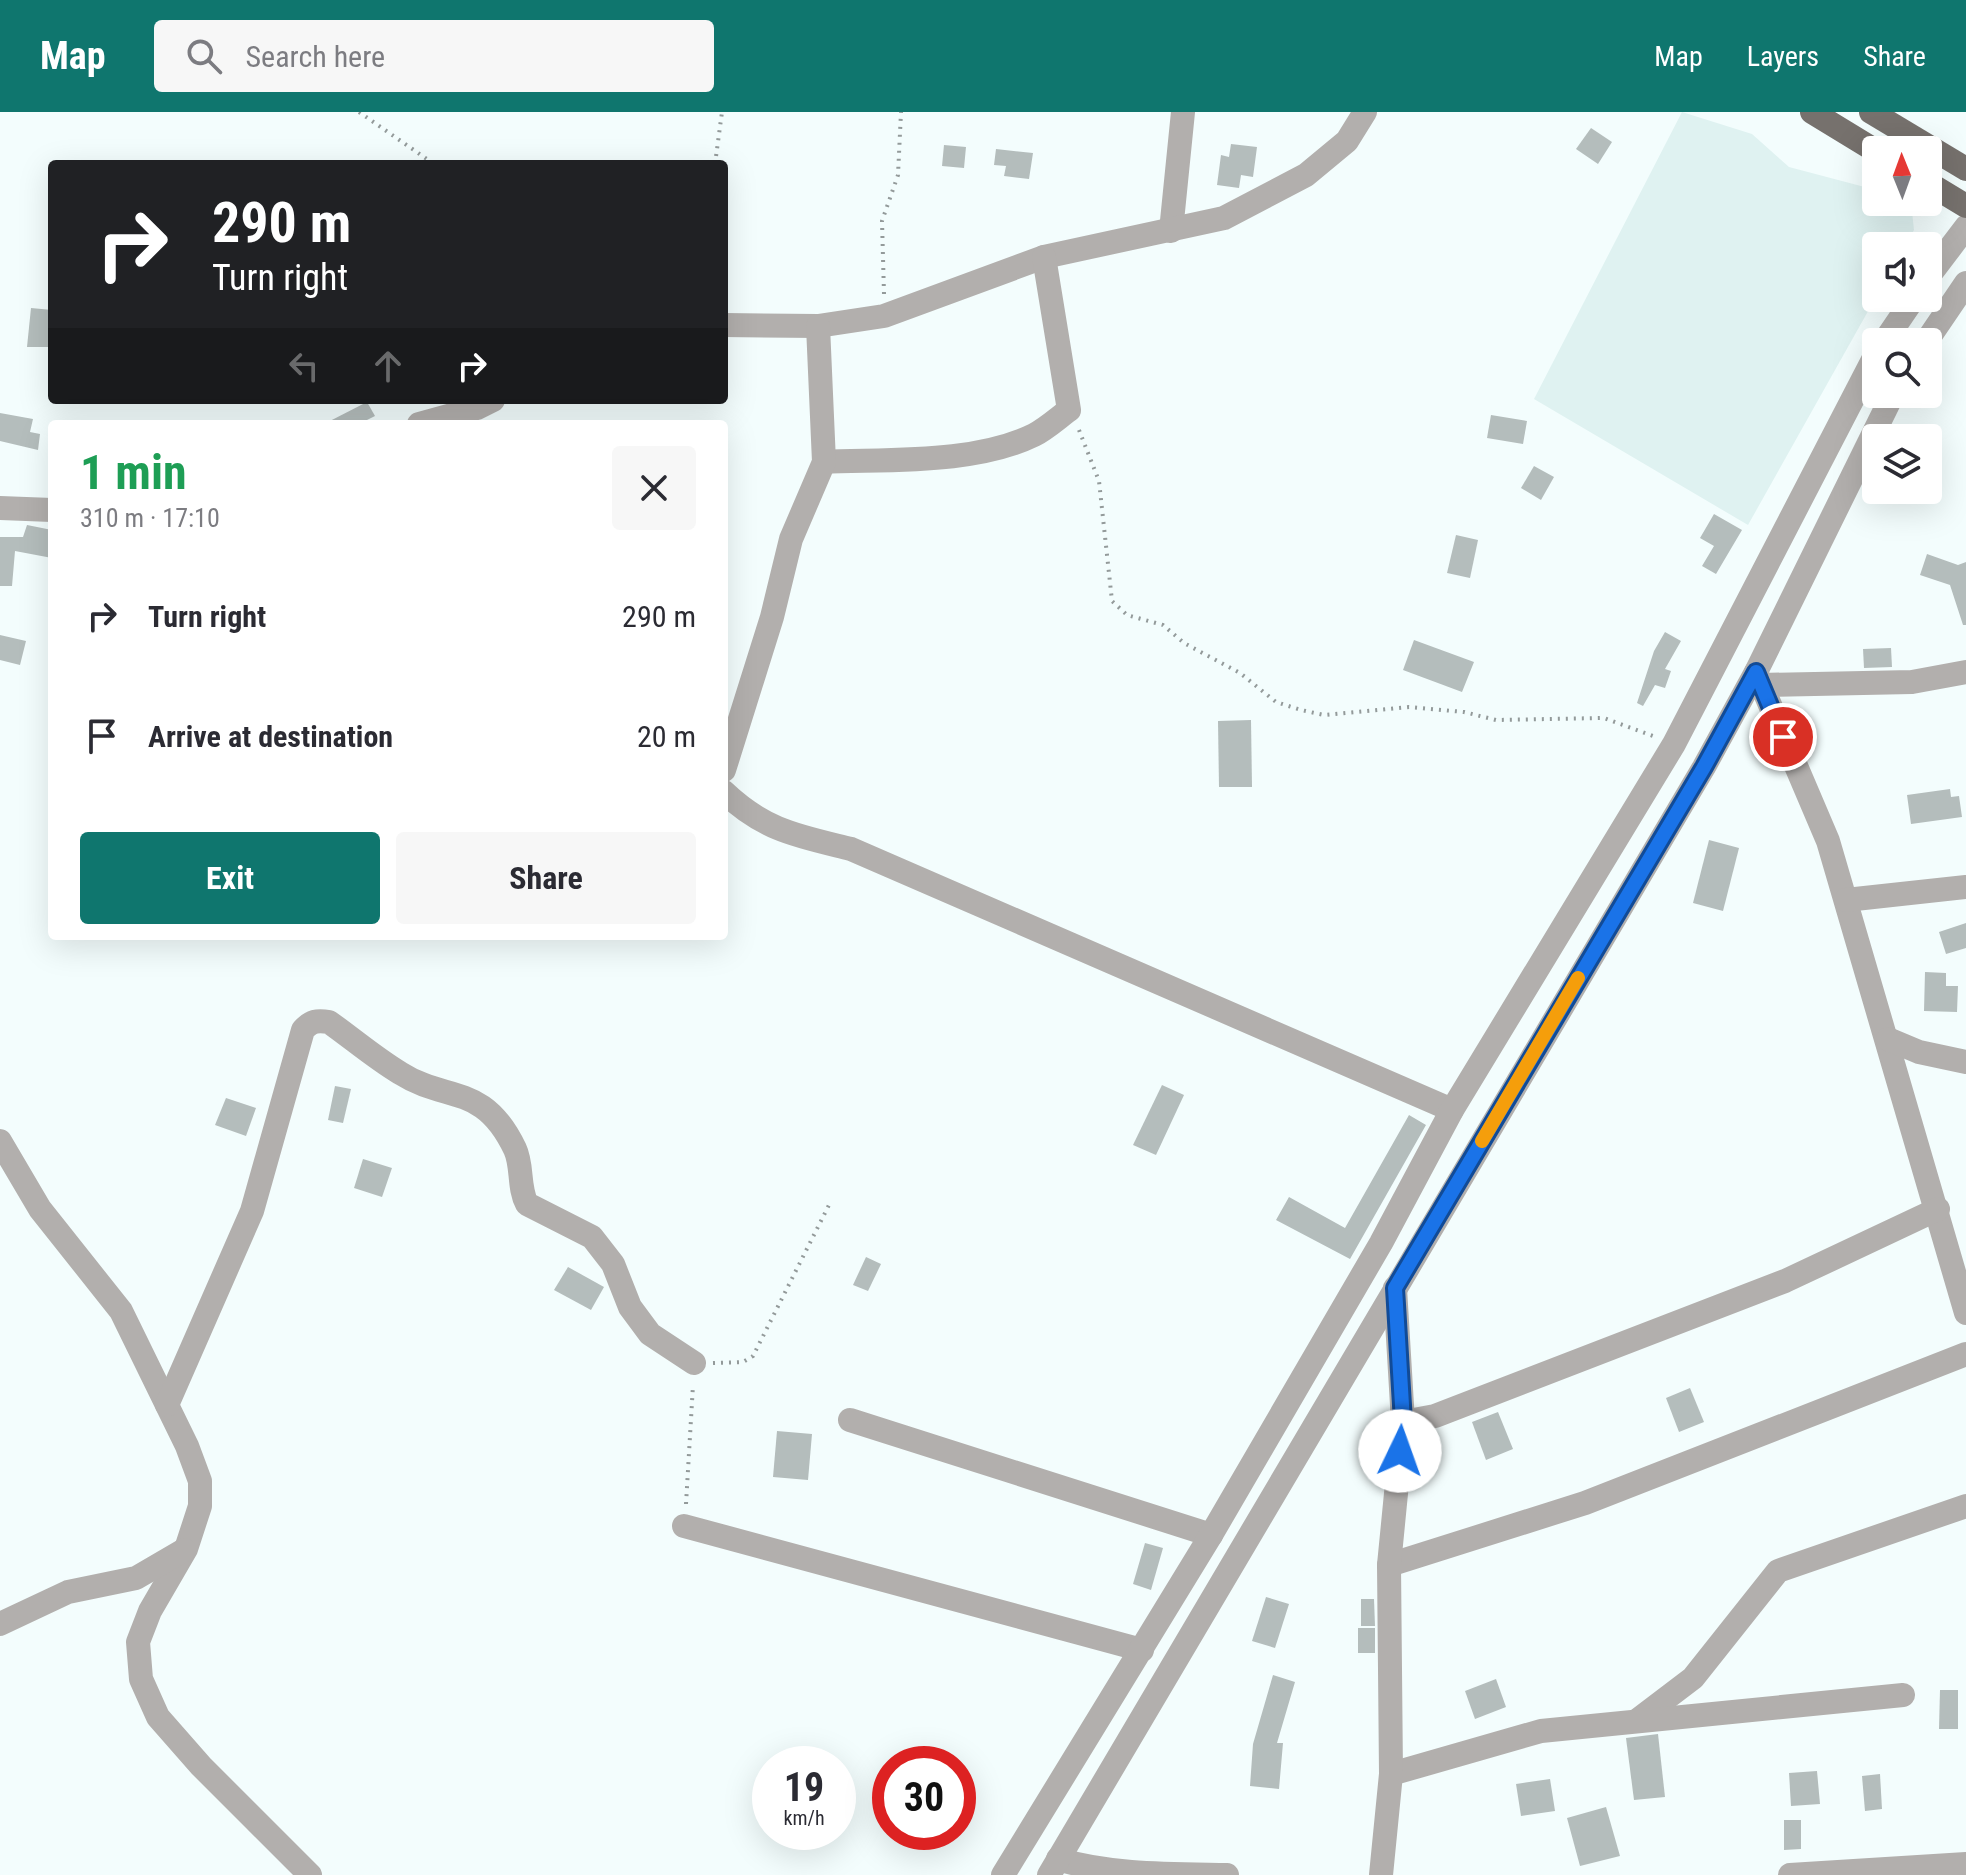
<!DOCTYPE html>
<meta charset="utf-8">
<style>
body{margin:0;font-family:"Roboto Condensed",sans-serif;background:#f7f7f7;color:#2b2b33;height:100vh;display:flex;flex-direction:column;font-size:30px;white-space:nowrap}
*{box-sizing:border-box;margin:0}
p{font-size:26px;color:#7c7c81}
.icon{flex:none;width:44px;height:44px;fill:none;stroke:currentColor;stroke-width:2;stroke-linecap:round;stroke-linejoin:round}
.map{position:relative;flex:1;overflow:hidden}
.details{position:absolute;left:48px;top:308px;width:680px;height:520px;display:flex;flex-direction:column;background:#fff;border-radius:8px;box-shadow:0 8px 32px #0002}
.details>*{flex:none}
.hud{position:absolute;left:48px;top:48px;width:680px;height:244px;border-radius:8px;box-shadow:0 8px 32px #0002;background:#202124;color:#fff;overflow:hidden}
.needle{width:52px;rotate:359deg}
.buttons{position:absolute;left:1862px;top:24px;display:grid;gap:16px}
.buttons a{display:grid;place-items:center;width:80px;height:80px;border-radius:8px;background:#fff;box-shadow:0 8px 32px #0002;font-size:40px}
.speed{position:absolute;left:752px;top:1634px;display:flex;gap:16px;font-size:40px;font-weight:700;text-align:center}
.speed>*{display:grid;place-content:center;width:104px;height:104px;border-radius:50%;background:#fff;box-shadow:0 8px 32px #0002;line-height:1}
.speed small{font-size:20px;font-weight:400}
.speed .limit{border:12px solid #d22;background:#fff;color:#111}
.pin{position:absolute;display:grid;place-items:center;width:68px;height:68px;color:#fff;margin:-34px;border:4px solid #fff;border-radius:50%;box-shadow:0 2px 8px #0007}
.me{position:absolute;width:88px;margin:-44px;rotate:3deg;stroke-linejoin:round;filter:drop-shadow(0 0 6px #0008)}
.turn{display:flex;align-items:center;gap:28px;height:168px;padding:0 32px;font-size:36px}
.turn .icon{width:104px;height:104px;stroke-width:2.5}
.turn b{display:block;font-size:56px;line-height:68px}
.lanes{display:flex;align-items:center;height:76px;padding:0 32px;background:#0003;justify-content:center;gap:40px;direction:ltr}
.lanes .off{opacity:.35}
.round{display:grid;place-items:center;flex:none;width:84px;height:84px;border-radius:8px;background:#f7f7f7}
.headline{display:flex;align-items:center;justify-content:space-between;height:136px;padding:0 32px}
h1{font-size:48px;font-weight:700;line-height:60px;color:#1e9e55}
.action{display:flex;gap:16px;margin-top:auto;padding:16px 32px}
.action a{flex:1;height:92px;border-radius:8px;background:#0f766e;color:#fff;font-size:32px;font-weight:700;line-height:92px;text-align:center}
.action a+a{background:#f7f7f7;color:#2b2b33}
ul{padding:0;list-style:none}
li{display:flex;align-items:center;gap:24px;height:120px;padding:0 32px}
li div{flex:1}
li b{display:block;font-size:30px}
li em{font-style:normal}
header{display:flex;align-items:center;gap:48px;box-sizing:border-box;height:112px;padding:0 40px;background:#0f766e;color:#fff}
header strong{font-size:38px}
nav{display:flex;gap:44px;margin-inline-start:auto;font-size:28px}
.search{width:560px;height:72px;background:#f7f7f7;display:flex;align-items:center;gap:20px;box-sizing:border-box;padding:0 28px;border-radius:8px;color:#7c7c81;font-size:30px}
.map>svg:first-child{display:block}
.built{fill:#dff2f1}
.building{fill:#b4bdbc}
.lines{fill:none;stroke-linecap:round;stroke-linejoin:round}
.path{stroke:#939a9a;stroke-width:4;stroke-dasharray:2 6;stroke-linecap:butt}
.minor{stroke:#b2afad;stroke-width:24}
.major{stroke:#76716d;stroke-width:24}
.route-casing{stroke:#114b97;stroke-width:20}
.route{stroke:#1a73e8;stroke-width:14}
.slow{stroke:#f59e0b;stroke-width:14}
</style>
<header>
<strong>Map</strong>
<div class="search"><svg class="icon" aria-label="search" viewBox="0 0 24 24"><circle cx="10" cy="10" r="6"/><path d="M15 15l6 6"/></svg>Search here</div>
<nav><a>Map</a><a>Layers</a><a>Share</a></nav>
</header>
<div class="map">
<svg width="1966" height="1763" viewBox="0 0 1966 1763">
<rect width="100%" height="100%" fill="#f3fdfd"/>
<!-- built -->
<path class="built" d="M1682,0L1752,22L1789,55L1876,78V90H1911L1914,118L1905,134H1876V185L1748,413L1534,287Z"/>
<!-- building -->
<g class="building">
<path d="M1591,16L1612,30L1598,52L1576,37Z"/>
<path d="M1231,32L1257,35L1253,65L1241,63L1239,76L1217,73L1221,43L1229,45Z"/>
<path d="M944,33L966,35L964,56L942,54Z"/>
<path d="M996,37L1033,41L1029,67L1004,64L1006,54L994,53Z"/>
<path d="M31,196L52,198V235H27Z"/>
<path d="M367,290L375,304L359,312H324Z"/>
<path d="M0,301L33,307L30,320L40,322L38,338L0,329Z"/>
<path d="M1491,303L1527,309L1523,332L1487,326Z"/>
<path d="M1534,354L1554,365L1541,388L1521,376Z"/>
<path d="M1714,402L1742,418L1716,462L1702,454L1714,434L1700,426Z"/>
<path d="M27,413L52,418V446L15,439L12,474H0V425H23Z"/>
<path d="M1456,423L1478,428L1470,466L1447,461Z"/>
<path d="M1927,442L1958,453L1966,450V513H1963L1950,473L1920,463Z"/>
<path d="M1665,520L1681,529L1665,557L1671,559L1665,576L1655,573L1643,594L1637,591L1654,539Z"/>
<path d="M0,523L26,529L20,553L0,548Z"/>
<path d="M1414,528L1474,550L1462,580L1403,558Z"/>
<path d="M1891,536L1892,555L1864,556L1863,537Z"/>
<path d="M1251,608L1252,675H1219L1218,609Z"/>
<path d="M1950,677L1951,685L1959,684L1962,705L1911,712L1907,683Z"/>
<path d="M1709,728L1739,736L1723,799L1693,791Z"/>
<path d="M1966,811V836L1946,842L1939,820Z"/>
<path d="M1925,860L1946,861V874H1958L1957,900L1924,899Z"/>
<path d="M1162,973L1184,983L1156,1043L1133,1033Z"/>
<path d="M335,974L351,977L343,1011L328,1008Z"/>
<path d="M226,986L256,996L246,1024L215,1013Z"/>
<path d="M1409,1003L1426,1013L1350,1147L1276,1108L1289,1085L1345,1116Z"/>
<path d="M363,1047L392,1056L382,1085L354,1076Z"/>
<path d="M866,1145L881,1152L868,1179L853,1173Z"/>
<path d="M568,1155L604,1175L591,1198L554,1178Z"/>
<path d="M1690,1276L1704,1310L1679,1320L1666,1286Z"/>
<path d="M1498,1300L1513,1337L1486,1348L1472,1310Z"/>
<path d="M777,1319L812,1322L808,1368L773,1365Z"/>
<path d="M1145,1431L1163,1436L1151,1478L1133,1472Z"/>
<path d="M1266,1485L1289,1492L1275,1536L1252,1529Z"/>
<path d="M1361,1487H1374L1375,1514H1361Z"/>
<rect x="1358" y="1516" width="17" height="25"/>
<path d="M1273,1563L1295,1570L1277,1631H1283L1279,1677L1250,1674L1253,1632Z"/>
<path d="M1496,1567L1506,1595L1475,1607L1465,1579Z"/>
<path d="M1940,1578H1958V1617H1939Z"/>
<path d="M1658,1622L1665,1685L1634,1688L1626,1626Z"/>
<path d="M1817,1659L1820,1692L1791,1694L1789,1661Z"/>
<path d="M1880,1662L1882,1697L1865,1699L1862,1664Z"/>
<path d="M1550,1667L1555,1699L1521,1704L1516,1672Z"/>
<path d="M1606,1695L1620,1744L1580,1754L1567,1706Z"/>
<path d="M1784,1708H1801V1737L1784,1738Z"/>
</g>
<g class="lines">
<!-- path -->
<g class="path">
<path d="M359,0L434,52"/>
<path d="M715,52L722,0"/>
<path d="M884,182L882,109L898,63L901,0"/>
<path d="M1079,318L1099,369L1112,489L1127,503L1163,513L1184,531L1240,561L1276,590L1301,598L1324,603L1409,595L1464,600L1496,608L1604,606L1653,624"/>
<path d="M713,1251L743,1250L753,1244L829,1093"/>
<path d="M686,1392L693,1273"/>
</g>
<!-- minor -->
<g class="minor">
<path d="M1171,119L1183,0"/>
<path d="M1928,165L1966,115"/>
<path d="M724,213L818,214L884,204L1044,145L1224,106L1306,63L1347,29L1365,0"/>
<path d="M1884,230L1914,186"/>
<path d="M1926,230L1966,171"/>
<path d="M419,312L477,296L493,288"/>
<path d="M824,350C888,347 975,352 1034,323C1046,317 1058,306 1069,298L1044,145"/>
<path d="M0,396L52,398"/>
<path d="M1756,560L1828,729L1966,1201"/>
<path d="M1761,573L1912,570L1966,560"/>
<path d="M724,658L772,505L791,427L824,350L818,214"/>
<path d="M724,680C765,719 798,724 851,737L1452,998"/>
<path d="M1846,788L1966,775"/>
<path d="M1888,927L1919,940L1966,950"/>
<path d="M0,1029L40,1097L121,1199L187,1334L200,1369V1394L186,1437L150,1499L138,1530L141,1567L158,1605L201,1654L310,1763"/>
<path d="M167,1293L252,1099L303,918C311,909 317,908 329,910C353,927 375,946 400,961C447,991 483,970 515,1037C523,1054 518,1075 527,1092L592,1125L613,1152L630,1195L650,1222L694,1251"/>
<path d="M850,1308L1211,1423"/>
<path d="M1403,1310L1435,1304L1785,1169L1938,1097"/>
<path d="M684,1414L1142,1538"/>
<path d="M1389,1453L1585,1391L1966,1242"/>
<path d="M0,1512L68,1480L136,1466L184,1438"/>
<path d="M1639,1607L1693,1566L1778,1459L1966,1394"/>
<path d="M1391,1662L1541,1619L1903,1583"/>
<path d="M1058,1747C1109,1763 1171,1762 1227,1763"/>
<path d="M1003,1763L1211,1423L1381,1131L1452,998L1674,632L1876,242"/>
<path d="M1049,1763L1704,655L1756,560L1893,282"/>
<path d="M1381,1763L1391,1662L1389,1453L1403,1310L1395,1176"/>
<path d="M1790,1763L1966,1752"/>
</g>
<!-- major -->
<g class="major">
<path d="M1812,0L1876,39"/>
<path d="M1871,0L1966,57"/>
<path d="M1928,71L1966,94"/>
</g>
</g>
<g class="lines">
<!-- route casing -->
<g class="route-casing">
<path id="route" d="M1400,1339L1403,1310L1395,1176L1704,655L1756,560L1783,625"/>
</g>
<!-- route -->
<use href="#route" class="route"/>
<!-- slow -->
<path class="slow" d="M1482,1029L1578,866"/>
</g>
</svg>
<div class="buttons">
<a><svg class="needle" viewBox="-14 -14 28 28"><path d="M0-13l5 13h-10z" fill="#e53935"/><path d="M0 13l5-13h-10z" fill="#7c7c81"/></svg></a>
<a><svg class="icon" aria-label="sound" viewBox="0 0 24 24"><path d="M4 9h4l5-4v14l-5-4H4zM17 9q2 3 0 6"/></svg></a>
<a><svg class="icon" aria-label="search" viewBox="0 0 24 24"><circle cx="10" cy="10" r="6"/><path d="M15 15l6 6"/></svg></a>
<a><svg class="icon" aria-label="layers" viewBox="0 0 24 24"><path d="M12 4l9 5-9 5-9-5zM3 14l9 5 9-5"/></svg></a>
</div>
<div class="speed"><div>19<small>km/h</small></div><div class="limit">30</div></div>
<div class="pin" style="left:1783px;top:625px;background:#d93025"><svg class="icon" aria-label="arrive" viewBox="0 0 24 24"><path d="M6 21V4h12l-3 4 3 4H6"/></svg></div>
<svg class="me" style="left:1400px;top:1339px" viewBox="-20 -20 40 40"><circle r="19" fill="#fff"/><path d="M0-13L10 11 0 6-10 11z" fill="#1a73e8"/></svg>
<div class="hud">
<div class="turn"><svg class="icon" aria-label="right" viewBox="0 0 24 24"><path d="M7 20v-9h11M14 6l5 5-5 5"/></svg><div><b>290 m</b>Turn right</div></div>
<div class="lanes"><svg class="icon off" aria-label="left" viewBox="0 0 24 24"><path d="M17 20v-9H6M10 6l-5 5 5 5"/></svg><svg class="icon off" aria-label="ahead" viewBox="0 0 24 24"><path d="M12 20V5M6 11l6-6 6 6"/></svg><svg class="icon" aria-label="right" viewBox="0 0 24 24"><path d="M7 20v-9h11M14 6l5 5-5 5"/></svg></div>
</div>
<section class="details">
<div class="headline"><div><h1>1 min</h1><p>310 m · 17:10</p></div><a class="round"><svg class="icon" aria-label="close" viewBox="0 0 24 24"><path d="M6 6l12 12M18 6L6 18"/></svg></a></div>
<ul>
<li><svg class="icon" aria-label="right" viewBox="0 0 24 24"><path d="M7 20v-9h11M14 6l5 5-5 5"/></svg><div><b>Turn right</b></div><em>290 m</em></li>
<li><svg class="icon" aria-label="arrive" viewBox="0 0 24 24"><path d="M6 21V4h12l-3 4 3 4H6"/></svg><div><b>Arrive at destination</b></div><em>20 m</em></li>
</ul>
<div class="action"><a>Exit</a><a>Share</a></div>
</section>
</div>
